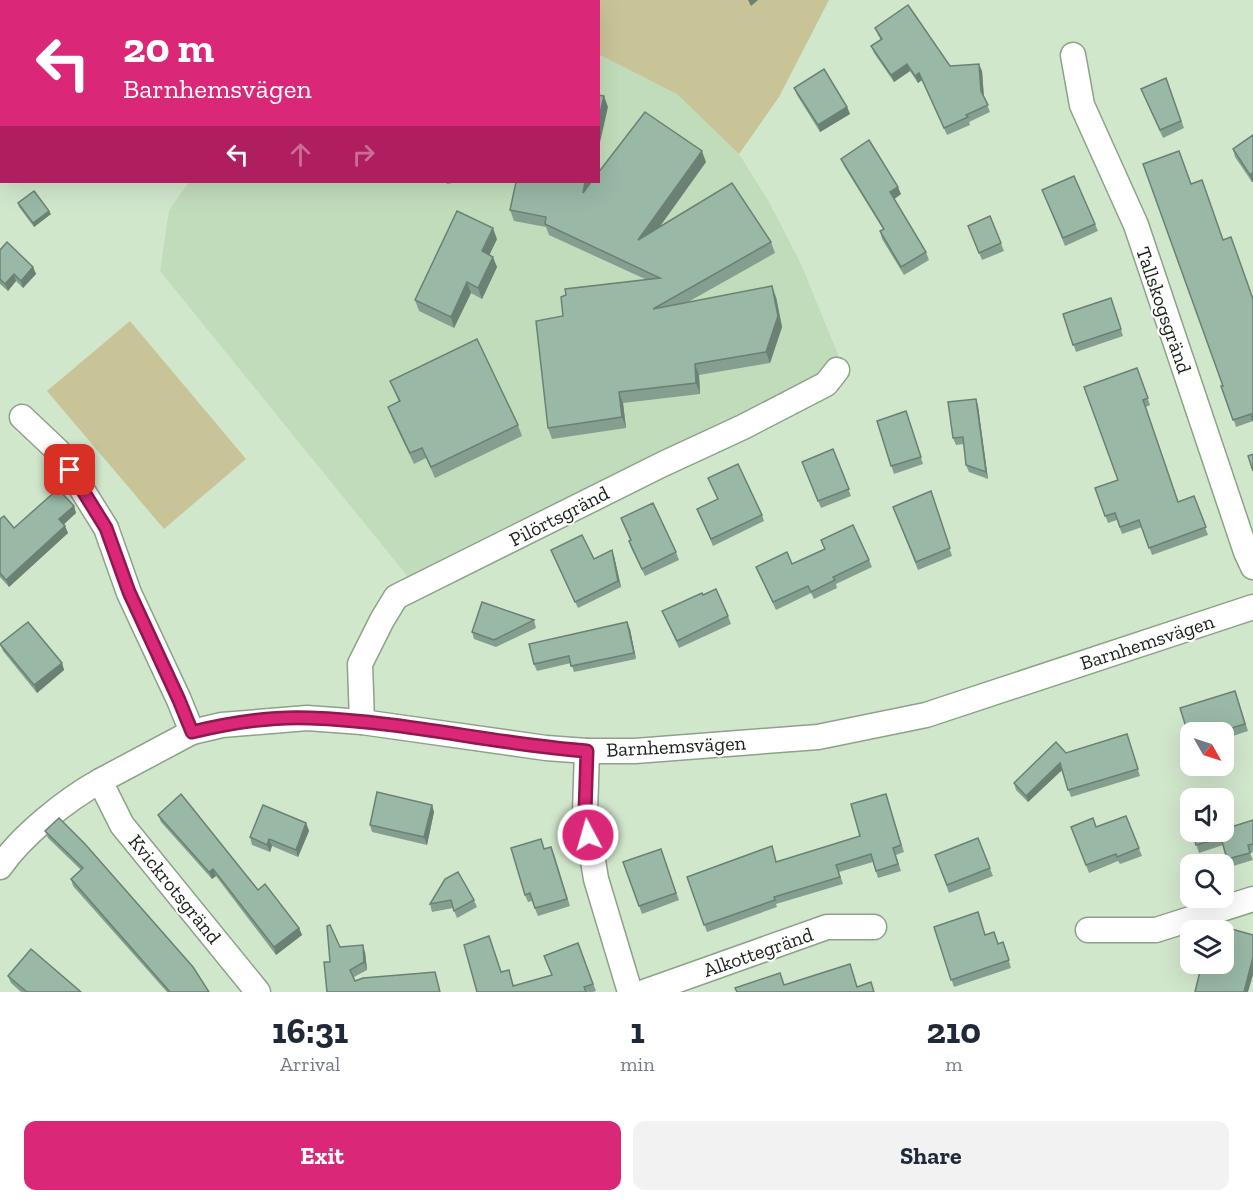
<!DOCTYPE html>
<meta charset="utf-8">
<style>
body{margin:0;font-family:"Zilla Slab",serif;background:#f2f2f3;color:#1f2937;height:100vh;display:flex;flex-direction:column;font-size:22px;white-space:nowrap}
*{box-sizing:border-box;margin:0}
p{font-size:20px;color:#747a83}
.icon{flex:none;width:33px;height:33px;fill:none;stroke:currentColor;stroke-width:2;stroke-linecap:round;stroke-linejoin:round}
.map{position:relative;height:992px;overflow:hidden}
.sheet{display:flex;flex-direction:column;background:#fff;flex:1}
.sheet>*{flex:none}
.top-card{position:absolute;left:0px;top:0px;width:600px;height:183px;box-shadow:0 6px 24px #0002;background:#db2777;color:#fff;overflow:hidden}
.needle{width:39px;rotate:129deg}
.fabs{position:absolute;left:1180px;top:722px;display:grid;gap:12px}
.fabs a{display:grid;place-items:center;width:54px;height:54px;border-radius:12px;background:#fff;box-shadow:0 6px 24px #0002;font-size:30px}
.pin{position:absolute;display:grid;place-items:center;width:51px;height:51px;color:#fff;margin:-26px;border-radius:12px;box-shadow:0 3px 9px #0006}
.me{position:absolute;width:66px;margin:-33px;rotate:354deg;stroke-linejoin:round;filter:drop-shadow(0 0 4px #0008)}
.turn{display:flex;align-items:center;gap:21px;height:126px;padding:0 24px;font-size:27px}
.turn .icon{width:78px;height:78px;stroke-width:2.5}
.turn b{display:block;font-size:42px;line-height:51px}
.lanes{display:flex;align-items:center;height:57px;padding:0 24px;background:#0003;justify-content:center;gap:30px;direction:ltr}
.lanes .off{opacity:.35}
.eta{display:flex;justify-content:space-evenly;align-items:center;height:102px;text-align:center}
.eta b{font-size:36px;font-weight:700;line-height:42px}
.primary-button{display:flex;gap:12px;margin-top:auto;padding:12px 24px}
.primary-button a{flex:1;height:69px;border-radius:12px;background:#db2777;color:#fff;font-size:24px;font-weight:700;line-height:69px;text-align:center}
.primary-button a+a{background:#f2f2f3;color:#1f2937}
.map>svg:first-child{display:block}
.built{fill:#c1dcbb}
.green{fill:#c9c498}
.lines{fill:none;stroke-linecap:round;stroke-linejoin:round}
.minor-casing{stroke:#8da289;stroke-width:27}
.minor{stroke:#fff;stroke-width:24}
.wall{fill:#849e8f}
.shaded-wall{fill:#6b8174}
.building{fill:#99b8a6;stroke:#6b8174;stroke-width:1.5}
.route-casing{stroke:#8e194d;stroke-width:15}
.route{stroke:#db2777;stroke-width:10}
.labels{text-anchor:middle;stroke-width:4.5;stroke-linejoin:round;paint-order:stroke}
.street-label{font-size:20px;fill:#192118;stroke:#fff}
</style>
<div class="map">
<svg width="1253" height="992" viewBox="0 0 1253 992">
<rect width="100%" height="100%" fill="#d1e7cc"/>
<!-- built -->
<path class="built" d="M598,56H602L678,94L739,154L768,200L801,264L842,364L417,588L160,271L169,210L189,182H598Z"/>
<!-- green -->
<g class="green">
<path d="M499,0H829L779,97L739,154L677,94L602,56H599L598,2H495Z"/>
<path d="M130,321L246,459L164,529L47,391Z"/>
</g>
<g class="lines">
<!-- minor casing -->
<g class="minor-casing">
<g id="minor">
<path d="M85,2L87,0"/>
<path d="M1073,55L1082,105L1136,225L1246,552L1253,567"/>
<path d="M0,70L2,69"/>
<path d="M22,417L58,451L106,528L129,593L179,700L192,732L222,725L307,718L362,722L546,748L587,751H635L818,737L926,715L1253,607"/>
<path d="M362,722L360,664L382,620L396,597L663,464L743,427L826,384L837,370"/>
<path d="M192,732L100,781L122,825L258,992"/>
<path d="M587,751L585,812L596,879L630,992"/>
<path d="M0,867C22,835 66,800 100,781"/>
<path d="M1088,930H1156L1253,899"/>
<path d="M644,992L827,927H874"/>
</g>
</g>
<!-- minor -->
<use href="#minor" class="minor"/>
</g>
<!-- wall -->
<g class="wall">
<path d="M875,28L950,66L982,71L984,97L990,112L969,122L970,125L947,135L922,80L918,83L910,71L894,82L874,53L871,46L881,40L878,35Z"/>
<path d="M1166,78L1184,128L1163,138L1141,89Z"/>
<path d="M794,88L847,107L850,114L820,132L797,95Z"/>
<path d="M1253,135L1252,182L1235,157L1233,149Z"/>
<path d="M1179,151L1253,421L1236,427L1223,386Z"/>
<path d="M841,159L901,194L894,199L926,252L929,260L904,275L882,239L880,231L883,229L844,166Z"/>
<path d="M706,162L659,228L771,242L775,253L688,302L776,297L782,327L770,363L699,375L700,394L623,403L626,428L552,439L548,428L563,316L645,279L549,235L546,227L514,221L510,210L598,182Z"/>
<path d="M446,182H458L447,184Z"/>
<path d="M1042,190L1095,224L1098,231L1065,246Z"/>
<path d="M18,203L51,214L34,227L19,207Z"/>
<path d="M990,216L1004,251L982,260L971,233Z"/>
<path d="M497,239L489,255L497,267L482,299L471,293L454,328L419,311L415,300Z"/>
<path d="M0,250L33,267L36,274L23,288L16,281L8,291L0,284Z"/>
<path d="M1111,298L1123,336L1076,352L1063,314Z"/>
<path d="M1137,368L1150,405L1146,407L1178,502L1194,496L1208,535L1152,555L1142,527L1122,534L1117,520L1108,523L1095,488L1118,480Z"/>
<path d="M390,381L518,425L522,436L435,478L426,458L414,464L392,418L388,407L399,402Z"/>
<path d="M976,399L978,406L988,479L969,472L966,465L964,444L956,445L953,438Z"/>
<path d="M906,411L923,464L894,474L877,421Z"/>
<path d="M833,449L851,496L821,508L802,462Z"/>
<path d="M708,478L762,515L764,521L713,546L697,509L718,499Z"/>
<path d="M931,491L952,556L918,570L893,507Z"/>
<path d="M74,506L76,513L64,524L68,533L9,587L0,577V519L14,528Z"/>
<path d="M621,518L676,552L679,560L645,576L631,548L629,541L630,540Z"/>
<path d="M821,540L869,560L872,567L836,584L837,588L814,599L811,593L776,610L756,567L792,564L825,549Z"/>
<path d="M551,550L594,559L614,556L621,587L578,608Z"/>
<path d="M703,595L728,616L731,624L679,648L662,611Z"/>
<path d="M534,620L536,628L496,647L474,639L472,632Z"/>
<path d="M630,629L636,659L574,672L571,663L537,671L534,664Z"/>
<path d="M0,644L62,663L64,670L37,693L3,651Z"/>
<path d="M1238,699L1248,731L1230,737L1233,745L1224,748V732Z"/>
<path d="M1127,734L1140,776L1071,797L1062,770L1028,802L1016,790L1014,783L1066,753Z"/>
<path d="M886,794L904,852L896,855L901,871L878,878L873,862L839,872L843,884L776,904L777,907L707,932L687,877L777,862L860,836Z"/>
<path d="M432,805L434,812L427,845L372,832L370,825Z"/>
<path d="M158,815L258,890L299,928L302,935L276,955L216,876L212,879L161,822Z"/>
<path d="M1126,816L1142,856L1120,864L1118,861L1089,873L1071,827H1096Z"/>
<path d="M1253,820V852L1250,853L1253,860L1230,867L1223,845L1199,853L1192,831L1225,828Z"/>
<path d="M306,823L309,831L298,857L272,846L270,852L252,845L250,837Z"/>
<path d="M45,831L209,992H167L73,886L71,879L81,870L48,838Z"/>
<path d="M978,838L993,876L949,893L935,855Z"/>
<path d="M545,849L554,854L570,906L538,916L532,901L528,902L525,895Z"/>
<path d="M661,849L679,900L642,914L623,862Z"/>
<path d="M445,879L474,900L477,907L457,918L453,908L432,912L430,904Z"/>
<path d="M934,927L986,935L998,944L1003,942L1011,968L954,987Z"/>
<path d="M578,943L596,991L593,992H477L501,972L509,970L514,986L552,975Z"/>
<path d="M340,947L365,952L367,970L354,977L355,981L438,979L327,992L330,962Z"/>
<path d="M8,976L81,992H21L11,983Z"/>
</g>
<!-- shaded-wall -->
<g class="shaded-wall">
<path d="M17,0H28L26,2H16Z"/>
<path d="M201,0H210V2H199Z"/>
<path d="M748,0H758L751,6Z"/>
<path d="M2,15V24L0,26V16Z"/>
<path d="M907,64L910,71L894,82L891,75Z"/>
<path d="M979,64L982,71L984,99L981,91Z"/>
<path d="M919,73L922,80L918,83L915,76Z"/>
<path d="M604,96L608,107L598,151V122Z"/>
<path d="M847,107L850,114L820,132L818,125Z"/>
<path d="M702,151L706,162L642,251L638,240Z"/>
<path d="M1253,172V182H1252L1250,175Z"/>
<path d="M585,182H592L583,193Z"/>
<path d="M898,187L901,194L893,200L890,192Z"/>
<path d="M49,211L51,214L34,227L33,223Z"/>
<path d="M493,228L497,239L486,262L482,251Z"/>
<path d="M493,257L497,267L482,299L478,288Z"/>
<path d="M33,267L36,274L23,288L21,281Z"/>
<path d="M14,274L16,281L8,291L5,284Z"/>
<path d="M467,282L471,293L454,328L451,317Z"/>
<path d="M772,286L776,297L782,327L770,363L766,352Z"/>
<path d="M695,364L699,375L700,394L696,383Z"/>
<path d="M619,392L623,403L626,428L622,417Z"/>
<path d="M976,399L978,406L988,479L986,472Z"/>
<path d="M74,506L76,513L62,526L59,519Z"/>
<path d="M65,526L68,533L9,587L6,580Z"/>
<path d="M612,550L614,556L621,587L618,581Z"/>
<path d="M627,622L630,629L636,659L634,653Z"/>
<path d="M62,663L64,670L37,693L34,685Z"/>
<path d="M1060,763L1062,770L1028,802L1026,796Z"/>
<path d="M432,805L434,812L427,845L424,837Z"/>
<path d="M306,823L309,831L298,857L296,850Z"/>
<path d="M269,839L272,846L270,852L267,845Z"/>
<path d="M213,869L216,876L212,879L209,872Z"/>
<path d="M299,928L302,935L276,955L274,947Z"/>
<path d="M363,945L365,952L367,970L364,962Z"/>
<path d="M1253,957V975L1248,992H1244Z"/>
</g>
<!-- building -->
<g class="building">
<path d="M0,0H17L16,2H2V15L0,16Z"/>
<path d="M149,0H201L199,2H148Z"/>
<path d="M345,0H393V2H346Z"/>
<path d="M908,5L950,66L979,64L981,91L988,105L966,115L968,117L944,128L919,73L915,76L907,64L891,75L871,46L882,39L875,28Z"/>
<path d="M824,69L847,107L818,125L794,88Z"/>
<path d="M1166,78L1181,121L1160,130L1141,89Z"/>
<path d="M598,95L604,96L598,122Z"/>
<path d="M645,112L702,151L638,240L732,183L771,242L653,309L772,286L778,316L766,352L695,364L696,383L619,392L622,417L548,428L536,321L563,316L561,297L566,295L565,289L660,278L545,224L546,217L510,210L516,182H585L583,193L591,182H598V173Z"/>
<path d="M1253,135V172L1250,175L1233,149Z"/>
<path d="M869,140L898,187L890,192L926,252L901,267L880,231L884,229L841,159Z"/>
<path d="M1179,151L1191,184L1202,180L1223,240L1231,237L1253,299V421L1251,414L1233,420L1221,386H1223L1143,164Z"/>
<path d="M1074,176L1095,224L1063,238L1042,190Z"/>
<path d="M34,191L49,211L33,223L18,203Z"/>
<path d="M457,211L493,228L482,251L493,257L478,288L467,282L451,317L415,300Z"/>
<path d="M990,216L1001,243L979,253L968,226Z"/>
<path d="M7,242L33,267L21,281L14,274L5,284L0,279V250Z"/>
<path d="M1111,298L1121,329L1073,345L1063,314Z"/>
<path d="M477,339L518,425L431,467L422,448L410,453L388,407L400,401L390,381Z"/>
<path d="M1137,368L1148,398L1143,400L1178,502L1194,496L1206,527L1149,548L1139,520L1120,527L1115,513L1105,516L1095,488L1118,480L1084,387Z"/>
<path d="M976,399L986,472L966,465L963,437L953,438L948,402Z"/>
<path d="M906,411L921,457L891,466L877,421Z"/>
<path d="M833,449L849,489L818,501L802,462Z"/>
<path d="M1253,454V471L1248,456Z"/>
<path d="M738,464L762,515L711,539L697,509L718,499L708,478Z"/>
<path d="M58,489L74,506L59,519L65,526L6,580L0,573V519L4,516L14,528Z"/>
<path d="M931,491L950,548L916,562L893,507Z"/>
<path d="M653,503L676,552L642,569L629,541L631,540L621,518Z"/>
<path d="M853,525L869,560L833,577L835,580L811,592L808,586L773,602L756,567L787,552L792,564L825,549L821,540Z"/>
<path d="M582,535L594,559L612,550L618,581L575,602L551,550Z"/>
<path d="M716,589L728,616L677,641L662,611L702,593L703,595Z"/>
<path d="M482,602L534,620L494,640L472,632Z"/>
<path d="M28,622L62,663L34,685L0,644Z"/>
<path d="M627,622L634,653L571,666L569,656L534,664L529,644Z"/>
<path d="M1235,691L1245,724L1228,729L1230,737L1224,739V732H1191V743L1180,708Z"/>
<path d="M1127,734L1138,769L1068,790L1060,763L1026,796L1014,783L1056,742L1066,753Z"/>
<path d="M377,792L432,805L424,837L370,825Z"/>
<path d="M181,794L258,890L265,884L299,928L274,947L213,869L209,872L158,815Z"/>
<path d="M886,794L901,845L893,848L898,864L876,871L871,854L836,865L840,877L774,897L775,900L704,925L687,877L772,846L776,862L860,836L851,804Z"/>
<path d="M263,805L306,823L296,850L269,839L267,845L250,837Z"/>
<path d="M1191,809V828L1186,811Z"/>
<path d="M1126,816L1139,848L1117,857L1116,854L1086,865L1071,827L1093,818L1096,827Z"/>
<path d="M59,818L85,844L193,967L209,992H170L71,879L83,868L45,831Z"/>
<path d="M1253,820V844L1248,845L1250,853L1227,859L1221,838L1196,845L1192,831H1224V826L1225,829Z"/>
<path d="M978,838L990,868L947,885L935,855Z"/>
<path d="M541,839L544,849L551,847L567,899L535,908L530,893L525,895L511,848Z"/>
<path d="M661,849L676,893L639,906L623,862Z"/>
<path d="M458,872L474,900L454,911L451,900L430,904L445,879Z"/>
<path d="M978,912L985,935L994,932L998,944L1003,942L1009,960L951,980L934,927Z"/>
<path d="M330,925L340,947L363,945L364,962L350,970L355,981L363,978L435,972L440,992H327L324,962H330L327,926Z"/>
<path d="M1228,928L1253,935V957L1244,992H1195L1201,967L1216,971L1219,963H1224V943Z"/>
<path d="M489,936L501,972L509,970L513,986L552,975L544,956L578,943L593,984L584,987L586,992H477L464,945Z"/>
<path d="M31,949L81,992H27L8,976Z"/>
<path d="M850,964L857,987L871,982L874,992H737L735,988L780,973L784,985Z"/>
</g>
<g class="lines">
<!-- route casing -->
<g class="route-casing">
<path id="route" d="M70,470L106,528L129,592L179,700L192,732C230,723 270,716 310,718C403,721 494,744 587,751L585,812L588,835"/>
</g>
<!-- route -->
<use href="#route" class="route"/>
</g>
<g class="labels">
<!-- street labels -->
<g class="street-label">
<text transform="translate(1164 310) rotate(71)" y="7">Tallskogsgränd</text>
<text transform="translate(559 516) rotate(-27)" y="7">Pilörtsgränd</text>
<text transform="translate(1147 642) rotate(-18)" y="7">Barnhemsvägen</text>
<text transform="translate(676 746) rotate(-3)" y="7">Barnhemsvägen</text>
<text transform="translate(175 889) rotate(51)" y="7">Kvickrotsgränd</text>
<text transform="translate(758 952) rotate(-19)" y="7">Alkottegränd</text>
</g>
</g>
</svg>
<div class="fabs">
<a><svg class="needle" viewBox="-14 -14 28 28"><path d="M0-13l5 13h-10z" fill="#e53935"/><path d="M0 13l5-13h-10z" fill="#747a83"/></svg></a>
<a><svg class="icon" aria-label="sound" viewBox="0 0 24 24"><path d="M4 9h4l5-4v14l-5-4H4zM17 9q2 3 0 6"/></svg></a>
<a><svg class="icon" aria-label="search" viewBox="0 0 24 24"><circle cx="10" cy="10" r="6"/><path d="M15 15l6 6"/></svg></a>
<a><svg class="icon" aria-label="layers" viewBox="0 0 24 24"><path d="M12 4l9 5-9 5-9-5zM3 14l9 5 9-5"/></svg></a>
</div>
<div class="pin" style="left:70px;top:470px;background:#d93025"><svg class="icon" aria-label="arrive" viewBox="0 0 24 24"><path d="M6 21V4h12l-3 4 3 4H6"/></svg></div>
<svg class="me" style="left:588px;top:835px" viewBox="-20 -20 40 40"><circle r="17" fill="#db2777" stroke="#fff" stroke-width="3"/><path d="M0-11L8 9 0 5-8 9z" fill="#fff"/></svg>
<div class="top-card">
<div class="turn"><svg class="icon" aria-label="left" viewBox="0 0 24 24"><path d="M17 20v-9H6M10 6l-5 5 5 5"/></svg><div><b>20 m</b>Barnhemsvägen</div></div>
<div class="lanes"><svg class="icon" aria-label="left" viewBox="0 0 24 24"><path d="M17 20v-9H6M10 6l-5 5 5 5"/></svg><svg class="icon off" aria-label="ahead" viewBox="0 0 24 24"><path d="M12 20V5M6 11l6-6 6 6"/></svg><svg class="icon off" aria-label="right" viewBox="0 0 24 24"><path d="M7 20v-9h11M14 6l5 5-5 5"/></svg></div>
</div>
</div>
<section class="sheet">
<div class="eta">
<div><b>16:31</b><p>Arrival</p></div>
<div><b>1</b><p>min</p></div>
<div><b>210</b><p>m</p></div>
</div>
<div class="primary-button"><a>Exit</a><a>Share</a></div>
</section>
